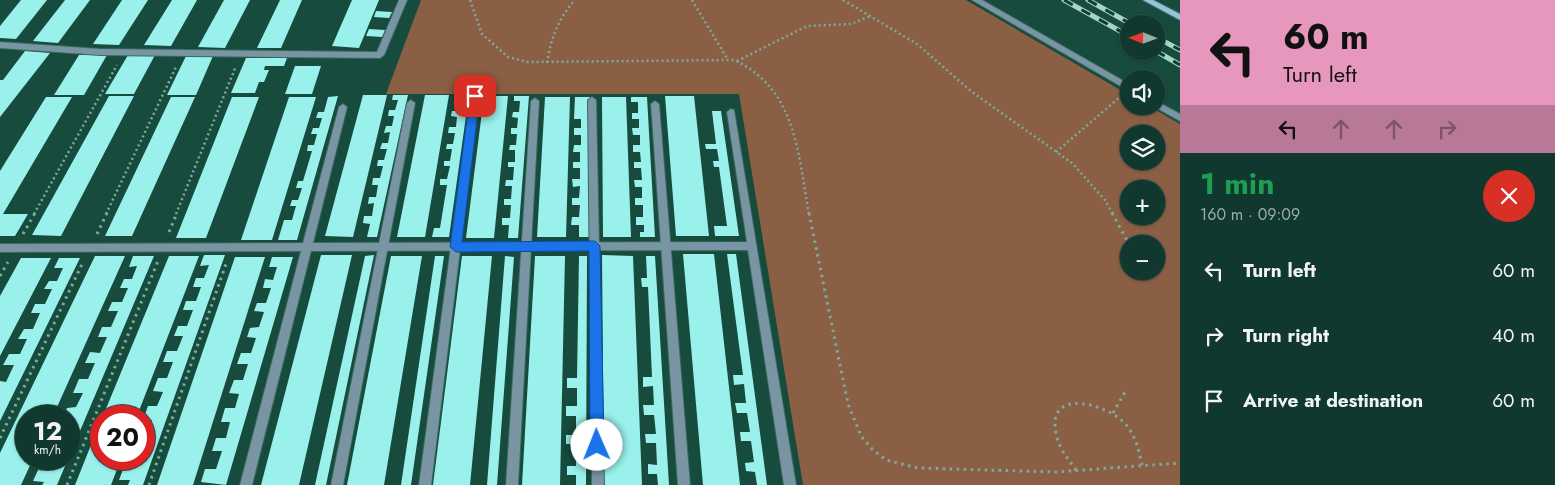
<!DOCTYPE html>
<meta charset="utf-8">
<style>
body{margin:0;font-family:Jost,sans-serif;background:#1e433a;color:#f1f3f6;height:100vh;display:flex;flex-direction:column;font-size:19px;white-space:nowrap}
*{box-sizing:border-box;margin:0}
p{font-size:16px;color:#9cacaa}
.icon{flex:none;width:28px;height:28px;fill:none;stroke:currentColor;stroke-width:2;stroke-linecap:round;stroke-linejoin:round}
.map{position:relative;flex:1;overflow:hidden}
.side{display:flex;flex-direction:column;background:#10382e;width:375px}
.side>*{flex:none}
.top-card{background:#e797bd;color:#111;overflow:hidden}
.needle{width:32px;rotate:271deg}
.buttons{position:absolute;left:1120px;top:15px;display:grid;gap:10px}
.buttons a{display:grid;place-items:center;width:45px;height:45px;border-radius:50%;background:#10382e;box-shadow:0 1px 4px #0004,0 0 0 1px #30524a;font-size:25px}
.speed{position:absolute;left:15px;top:405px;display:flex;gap:10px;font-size:25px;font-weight:700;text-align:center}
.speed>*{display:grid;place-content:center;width:65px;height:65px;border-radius:50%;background:#10382e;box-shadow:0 1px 4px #0004,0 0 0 1px #30524a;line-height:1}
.speed small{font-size:12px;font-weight:400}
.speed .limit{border:8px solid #d22;background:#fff;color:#111}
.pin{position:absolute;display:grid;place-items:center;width:42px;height:42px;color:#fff;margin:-21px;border-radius:10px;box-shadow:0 2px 8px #0006}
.me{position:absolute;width:55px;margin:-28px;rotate:359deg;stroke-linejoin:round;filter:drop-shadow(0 0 4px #0008)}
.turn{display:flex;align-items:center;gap:18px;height:105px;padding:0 20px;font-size:22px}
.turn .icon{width:65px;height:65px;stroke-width:2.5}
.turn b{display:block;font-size:35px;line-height:42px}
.lanes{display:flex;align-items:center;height:48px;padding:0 20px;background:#0003;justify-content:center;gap:25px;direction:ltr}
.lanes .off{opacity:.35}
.round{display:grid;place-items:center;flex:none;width:52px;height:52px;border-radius:26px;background:#1e433a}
.overview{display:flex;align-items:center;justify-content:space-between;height:85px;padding:0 20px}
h1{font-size:30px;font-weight:700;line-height:38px;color:#1e9e55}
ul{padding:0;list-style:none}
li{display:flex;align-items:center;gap:15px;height:65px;padding:0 20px}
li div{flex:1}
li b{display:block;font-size:19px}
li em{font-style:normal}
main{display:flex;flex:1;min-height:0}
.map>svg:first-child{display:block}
.green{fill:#8b5f44;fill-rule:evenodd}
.building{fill:#9af1ec}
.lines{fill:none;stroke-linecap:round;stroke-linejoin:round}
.lane-casing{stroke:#386b5d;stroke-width:2}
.street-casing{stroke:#386b5d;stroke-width:2}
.secondary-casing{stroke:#386b5d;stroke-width:2}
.path-far1{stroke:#7aab9c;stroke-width:2.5;stroke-dasharray:2 3;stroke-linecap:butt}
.path{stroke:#7aab9c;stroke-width:3;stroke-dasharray:2.5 4.5;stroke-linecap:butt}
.lane{fill:#7994a3;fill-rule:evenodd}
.street{fill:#7994a3;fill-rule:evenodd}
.secondary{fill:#97c3da;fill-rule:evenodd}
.rail-casing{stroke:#a7d5c5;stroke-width:5}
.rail{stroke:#084032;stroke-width:3;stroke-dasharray:10;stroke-linecap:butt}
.route{fill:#1a73e8;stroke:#114b97}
</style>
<main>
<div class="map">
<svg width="1180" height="485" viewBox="0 0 1180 485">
<rect width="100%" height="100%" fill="#164b3d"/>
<!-- green -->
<path class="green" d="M421,0H966L1129,95V106H1149L1180,124V485H803L739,94H386ZM1129,134H1156V161H1129ZM1129,189H1156V216H1129ZM1129,244H1156V271H1129Z"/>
<!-- building -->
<g class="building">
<path d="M21,0H47L16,39L0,38V26Z"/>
<path d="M65,0H90L58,43L33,41Z"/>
<path d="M122,0H148L119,45L93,44Z"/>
<path d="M172,0H197L171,46L144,45Z"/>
<path d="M224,0H250L225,48L198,47Z"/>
<path d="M280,0H302L281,48H257Z"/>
<path d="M352,0H379L359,48L332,46Z"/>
<path d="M376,11L392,12L389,18L374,17Z"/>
<path d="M369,29L385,30L382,37L366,36Z"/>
<path d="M25,51L50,53L0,117V80H3Z"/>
<path d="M79,55H107L84,95H54Z"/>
<path d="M128,55H155L134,94H105Z"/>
<path d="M186,56H213L196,95H167Z"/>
<path d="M246,58H287L284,66H265L264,70H269L264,82H259L255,93H231Z"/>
<path d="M295,66H321L312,94H285Z"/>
<path d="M363,95H387L353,237L325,236Z"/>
<path d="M393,95H408L377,237H367L370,224L363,223L364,216H372L374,203L368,204L369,197H376L378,185H372L373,178H380L383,166H377L378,160H384L387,149H380L382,143H388L390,132L384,133L386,126H392L394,116H388L389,110H395L398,100H392Z"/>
<path d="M425,95H449L425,237H397Z"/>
<path d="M454,95H469L449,237H432L434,228H440L447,185H440V179H447L450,166H444V161H450L452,149H446L447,144H453L455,133H448L449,127H456L457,117L451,116L452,111H458L460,100H454Z"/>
<path d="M109,96H134L61,236L32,235Z"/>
<path d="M338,96L297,240H278L284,220H292L296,206H290L292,200H298L302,188H296L298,181H303L312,151H307L308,145H314L317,134H311L313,128H319L322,118H316L318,112H324L328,97Z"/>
<path d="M484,96H508L494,238H466Z"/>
<path d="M514,96H529L518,238H508L509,225H502V218H510L511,205H504V199H511L512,186H505L506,180H513L514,167H508V162H515V150H509L510,145H516L517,134H511V128H517L518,118L512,117L513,112H519L520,101H514Z"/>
<path d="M665,96H694L709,236H676Z"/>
<path d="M46,97H72L3,214H28L15,236H0V171Z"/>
<path d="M171,97H195L132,236H105Z"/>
<path d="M232,97H259L206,238H176Z"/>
<path d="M289,97H316L272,240H241Z"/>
<path d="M545,97H570L566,237H537Z"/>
<path d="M575,97H590V237H579V225H571L572,217H579L580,205H572V198H579L580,186L573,187L572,179H580V168H573V162H580V152H573L574,145H581V135H574V128H581V119H574Z"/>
<path d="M602,97H626L631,237H603Z"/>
<path d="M631,97H647L655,237H640V232H644V225H636V217H643V205H635V198H642V187H635L634,180H642L641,168H634V162H641L640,152H633V145H640V135H633L632,128H639V119H632V113H638V102H631Z"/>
<path d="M712,111H721L739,236H715L714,226H727L719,167H714L713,161H719L717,149H706L705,144H716Z"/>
<path d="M683,254H714L740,485H703Z"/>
<path d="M727,254H736L767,485H757L755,472L746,471L745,463L754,462L751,441H741L740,432H750L747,413H737L735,403H746L744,384L734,385L733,375H743Z"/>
<path d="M204,255H225L143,485H128L130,480H119L124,467H135L138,459H144V436H146L152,420H144V417L148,406H157L163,392L153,391L158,378H167L173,362H163L167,351H177L183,336H174L178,326H187L193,310H183L186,301H196L201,287H193L196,278H204L209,265L200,266Z"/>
<path d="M321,255H352L299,485H261Z"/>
<path d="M374,255L326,485H315L365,256Z"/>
<path d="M602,255L633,256L642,485H604Z"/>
<path d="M95,256H125L53,416H26V459H33L21,485H0V453Z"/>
<path d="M133,256H154L69,457L70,421L69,416H63L67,408L76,407L83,393H73L79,379H88L95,363H85L90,352L100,353L107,337H98L102,327H111L118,311H108L112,302H122L128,288H120L124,279H132L137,266L129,267Z"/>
<path d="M169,256H199L137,416H103Z"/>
<path d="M391,256H422L384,485H347Z"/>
<path d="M435,256H444L411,485H401Z"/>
<path d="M462,256H492L470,485H433Z"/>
<path d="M505,256L514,257L497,485H487Z"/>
<path d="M535,256H565L560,485H522Z"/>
<path d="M579,256H587L586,485H576V475H567V466H576V444H566V435H576V416H566V406H577V388H567V378H577Z"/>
<path d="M646,256H655L669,485H658L657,474H648V464L657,465L656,443H646L645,434H656L654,415H644L643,405H654L653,386L643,387V377H652L648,287H642L641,278H647Z"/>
<path d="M235,257H265L193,485H157Z"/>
<path d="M272,257H293L226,485L201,482L205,469H216L222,451H212L216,438H226L230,422H221L225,408H235L239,394L229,393L234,380H243L248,364H237L241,353H251L256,338L247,337L250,328L259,327L264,312L254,311L257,303H266L271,288H263L265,279L273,280L277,267H269Z"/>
<path d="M21,258H51L0,356V296Z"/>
<path d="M59,258H80L0,421V381L6,382L14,365H3L9,354H20L27,339H18L24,329H33L40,313H31L35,304H45L52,289H44L49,281H57L63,268H54Z"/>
<path d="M101,420V459H121L111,485H75Z"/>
<path d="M54,459H68L57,485H42L44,482L33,481L39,468H50Z"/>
</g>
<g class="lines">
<!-- lane casing -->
<g class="lane-casing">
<g id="lane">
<path d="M475,93L479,96L431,485H419L471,96Z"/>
<path d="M592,97L596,100L604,485H592L588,100Z"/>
<path d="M535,98L539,101L518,485H506L531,101Z"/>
<path d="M411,100L415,103L343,485H331L407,103Z"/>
<path d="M655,101L659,104L690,485H678L651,104Z"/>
</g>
</g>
<!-- street casing -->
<g class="street-casing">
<g id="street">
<path d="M399,0H407L384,55L380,58L100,55L0,48V42L100,49L377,52Z"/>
<path d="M972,0H982L1129,84V91Z"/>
<path d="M1156,101L1180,114V121L1153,106H1156Z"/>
<path d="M343,104L347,107L313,243L747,242L727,112L731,109L734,110L796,485H784L748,250L311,251L252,485H240L301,251L0,252V244L303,243L339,107Z"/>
</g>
</g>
<!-- secondary casing -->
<g class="secondary-casing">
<path id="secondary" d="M1143,0H1153L1180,14V20Z"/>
</g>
<!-- path-far1 -->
<g class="path-far1">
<path d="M470,0L482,34L508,57L528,62L734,60C797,89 798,155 809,214"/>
<path d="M692,0L728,60"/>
<path d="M843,0L917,44L972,92L1072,163L1105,200L1113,214"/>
<path d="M737,61L807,26L851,24L870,16"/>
<path d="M547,63C551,38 558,19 575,0"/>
<path d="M1056,152L1120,97"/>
<path d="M34,214L117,65"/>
<path d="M106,214L177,65"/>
<path d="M176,214L236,66"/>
</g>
<!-- path -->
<g class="path">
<path d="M809,213L848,404L861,436L873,450L886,460L918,468L1056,472L1180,463"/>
<path d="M1112,213L1129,244"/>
<path d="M169,232L177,213"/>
<path d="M23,234L35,213"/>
<path d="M97,234L107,213"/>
<path d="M0,276L8,262"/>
<path d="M1113,413L1125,392"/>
<path d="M0,438L83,262"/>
<path d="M1076,470C1068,459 1058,447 1056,433C1046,386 1110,404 1127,426C1136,437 1139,451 1142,465"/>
<path d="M67,485L158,261"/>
<path d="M149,485L227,261"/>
</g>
<!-- lane -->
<use href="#lane" class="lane"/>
<!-- street -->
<use href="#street" class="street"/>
<!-- secondary -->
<use href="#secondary" class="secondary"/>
<!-- rail casing -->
<g class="rail-casing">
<g id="rail">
<path d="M1064,0L1129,36"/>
<path d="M1088,0L1131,24"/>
<path d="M1156,37L1180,50"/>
<path d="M1156,51L1180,65"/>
</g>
</g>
<!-- rail -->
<use href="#rail" class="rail"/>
</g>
<!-- route -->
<path class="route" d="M475,92L480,96L462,242L595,241L600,246L604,445L602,450L597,452L592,450L590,445L589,251L456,252L450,247L470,96Z"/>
</svg>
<div class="buttons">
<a><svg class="needle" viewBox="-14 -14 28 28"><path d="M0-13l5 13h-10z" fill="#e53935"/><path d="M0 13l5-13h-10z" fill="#9cacaa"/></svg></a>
<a><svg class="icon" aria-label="sound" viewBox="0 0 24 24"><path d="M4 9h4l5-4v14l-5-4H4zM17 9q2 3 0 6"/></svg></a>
<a><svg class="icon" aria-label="layers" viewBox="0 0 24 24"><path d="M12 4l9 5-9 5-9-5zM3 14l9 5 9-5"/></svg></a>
<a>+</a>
<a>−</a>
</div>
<div class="speed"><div>12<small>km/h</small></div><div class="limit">20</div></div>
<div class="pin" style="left:475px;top:96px;background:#d93025"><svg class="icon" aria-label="arrive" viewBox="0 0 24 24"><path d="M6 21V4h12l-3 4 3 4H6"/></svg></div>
<svg class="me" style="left:597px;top:445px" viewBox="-20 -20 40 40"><circle r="19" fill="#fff"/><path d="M0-13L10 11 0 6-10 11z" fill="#1a73e8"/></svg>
</div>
<section class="side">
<div class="top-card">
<div class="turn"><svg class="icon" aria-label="left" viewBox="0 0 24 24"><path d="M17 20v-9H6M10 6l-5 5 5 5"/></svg><div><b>60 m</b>Turn left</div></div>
<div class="lanes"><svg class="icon" aria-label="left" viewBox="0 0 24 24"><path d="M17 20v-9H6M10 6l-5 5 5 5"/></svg><svg class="icon off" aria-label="ahead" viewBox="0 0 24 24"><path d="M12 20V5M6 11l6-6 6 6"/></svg><svg class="icon off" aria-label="ahead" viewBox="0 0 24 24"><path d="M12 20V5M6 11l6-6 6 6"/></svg><svg class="icon off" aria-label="right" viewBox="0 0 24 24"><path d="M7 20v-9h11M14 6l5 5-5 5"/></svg></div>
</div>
<div class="overview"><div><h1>1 min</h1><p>160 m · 09:09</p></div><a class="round" style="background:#d93025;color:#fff"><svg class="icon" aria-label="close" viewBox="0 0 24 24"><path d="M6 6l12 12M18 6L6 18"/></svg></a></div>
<ul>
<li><svg class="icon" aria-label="left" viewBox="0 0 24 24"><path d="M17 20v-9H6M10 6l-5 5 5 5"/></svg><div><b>Turn left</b></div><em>60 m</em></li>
<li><svg class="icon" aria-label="right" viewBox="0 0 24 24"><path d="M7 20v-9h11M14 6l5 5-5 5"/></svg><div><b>Turn right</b></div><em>40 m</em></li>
<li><svg class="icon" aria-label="arrive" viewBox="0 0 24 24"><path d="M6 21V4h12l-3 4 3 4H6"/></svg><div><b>Arrive at destination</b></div><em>60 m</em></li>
</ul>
</section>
</main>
